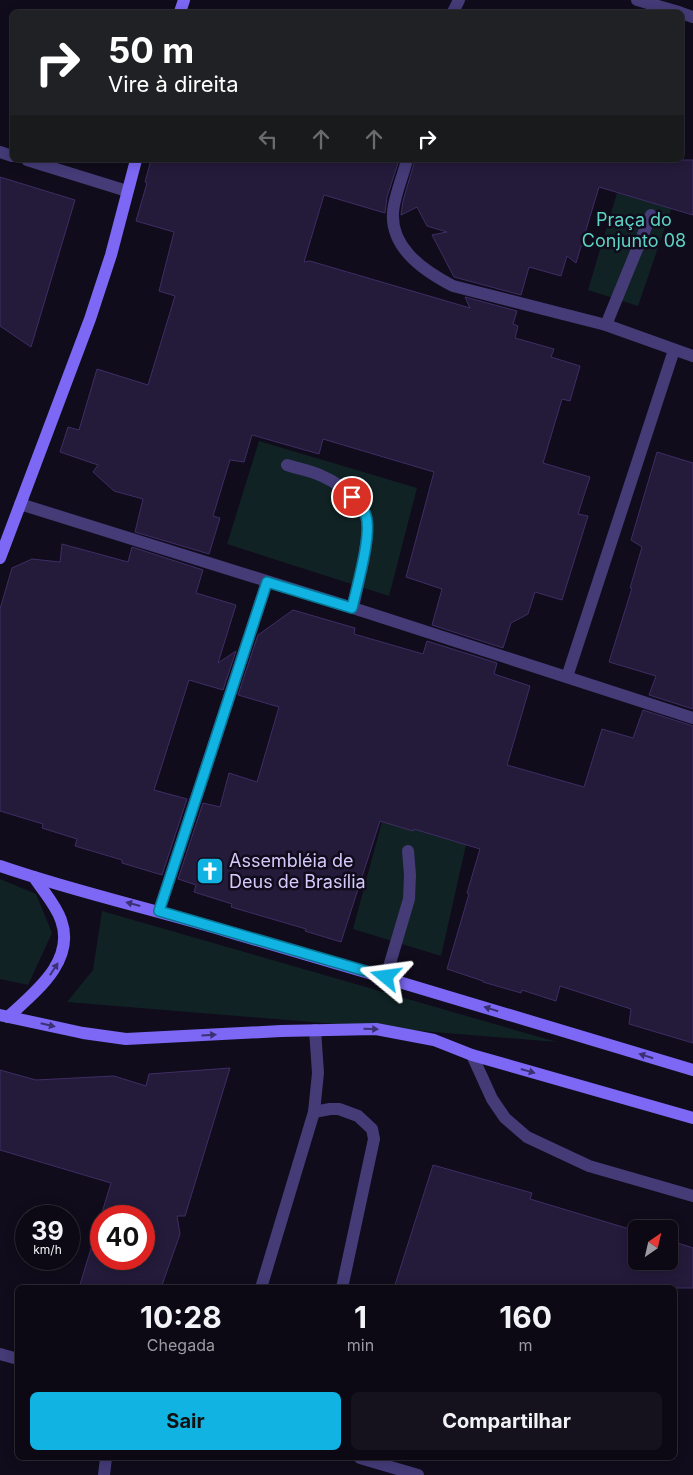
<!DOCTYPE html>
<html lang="pt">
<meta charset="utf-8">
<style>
body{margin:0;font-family:Inter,sans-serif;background:#15121d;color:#f1f3f6;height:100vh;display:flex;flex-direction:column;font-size:19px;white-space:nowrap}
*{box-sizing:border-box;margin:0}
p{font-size:16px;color:#9a9aa0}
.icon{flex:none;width:28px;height:28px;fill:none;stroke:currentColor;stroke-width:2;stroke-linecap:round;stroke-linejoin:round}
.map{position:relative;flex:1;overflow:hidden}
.drawer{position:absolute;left:15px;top:1285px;width:662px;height:175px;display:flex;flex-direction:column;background:#0c0914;border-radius:8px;box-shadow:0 2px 12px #0003,0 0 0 1px #2c2a34}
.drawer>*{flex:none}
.top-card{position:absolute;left:10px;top:10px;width:674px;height:152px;border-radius:8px;box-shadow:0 2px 12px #0003,0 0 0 1px #2c2a34;background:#202124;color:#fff;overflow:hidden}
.needle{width:32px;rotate:34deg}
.tools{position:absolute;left:628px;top:1220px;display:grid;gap:10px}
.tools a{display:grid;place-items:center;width:50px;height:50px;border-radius:8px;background:#0c0914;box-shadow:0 2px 12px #0003,0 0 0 1px #2c2a34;font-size:25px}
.speed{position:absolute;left:15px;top:1205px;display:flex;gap:10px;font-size:25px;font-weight:700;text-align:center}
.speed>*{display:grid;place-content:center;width:65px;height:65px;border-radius:50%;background:#0c0914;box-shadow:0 2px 12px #0003,0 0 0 1px #2c2a34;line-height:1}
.speed small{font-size:12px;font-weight:400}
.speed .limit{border:8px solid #d22;background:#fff;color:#111}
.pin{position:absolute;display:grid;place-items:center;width:42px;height:42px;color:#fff;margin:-21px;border:2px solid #fff;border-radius:50%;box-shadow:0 1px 5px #0007}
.me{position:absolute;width:55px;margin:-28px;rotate:286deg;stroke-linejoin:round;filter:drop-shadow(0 0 4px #0008)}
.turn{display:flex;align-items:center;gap:18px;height:105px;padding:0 15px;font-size:22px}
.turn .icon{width:65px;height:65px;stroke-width:2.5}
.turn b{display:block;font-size:35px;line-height:42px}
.lanes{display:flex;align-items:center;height:48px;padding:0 15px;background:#0003;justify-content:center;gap:25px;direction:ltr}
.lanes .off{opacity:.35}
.eta{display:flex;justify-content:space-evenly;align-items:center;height:85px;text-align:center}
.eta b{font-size:30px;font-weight:700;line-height:35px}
.action{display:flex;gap:10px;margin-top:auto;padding:10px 15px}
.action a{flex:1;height:58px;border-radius:8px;background:#10b3e1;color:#111;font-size:20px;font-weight:700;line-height:58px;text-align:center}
.action a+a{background:#15121d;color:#f1f3f6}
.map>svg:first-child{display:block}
.green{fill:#102224}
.building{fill:#241a3a;stroke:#3f2d65;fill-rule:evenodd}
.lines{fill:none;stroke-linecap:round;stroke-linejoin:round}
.lane{stroke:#443b77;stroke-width:12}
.street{stroke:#443b77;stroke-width:12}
.secondary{stroke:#7c68f4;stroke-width:12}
.oneway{fill:#3b3172}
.route-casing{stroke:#0a7492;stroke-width:12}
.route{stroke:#10b3e1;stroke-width:9}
.labels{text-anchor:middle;stroke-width:5;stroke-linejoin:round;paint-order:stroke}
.park-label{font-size:18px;fill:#5dd4c5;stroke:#100c1b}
.poi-label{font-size:18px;fill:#d5cafb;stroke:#100c1b;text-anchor:start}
</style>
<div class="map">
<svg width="693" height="1475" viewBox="0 0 693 1475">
<rect width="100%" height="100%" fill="#100c1b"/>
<!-- green -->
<g class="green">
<path d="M617,193L672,207L638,306L588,290Z"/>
<path d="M259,441L417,488L389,596L227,544Z"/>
<path d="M383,818L466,845L441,956L353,929Z"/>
<path d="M0,879L36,894L52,933L28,985L0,979Z"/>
<path d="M102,911L557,1042L67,1002L93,970Z"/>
</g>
<!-- building -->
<g class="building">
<path d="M151,160H399L387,197L385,213L324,195L304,262L310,261L470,308L465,297L517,311L513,324L518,326L515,338L554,349L551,357L580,366L570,401L562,399L543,463L590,477L578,514L588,516L562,600L535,592L528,614L511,623L503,648L432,625L442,589L406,577L434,472L323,439L319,454L252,435L244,462L230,460L213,516L220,518L209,554L135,532L143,499L114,491L93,472L98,465L60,452L68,427L79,430L97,369L148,385L175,296L159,291L174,232L136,221L147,183L145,182Z"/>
<path d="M415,160H693V215L599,187L576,263L567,256L561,276L529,267L521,295L454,277L432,235L447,232L427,226L417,207L401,215L403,201Z"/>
<path d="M0,177L75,200L31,347L0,326Z"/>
<path d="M657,452L693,463V709L649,695L656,676L609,662L632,588H630L642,547L631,540Z"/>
<path d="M62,544L128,562L132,547L203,570L196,593L236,605L218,663L236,651L223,690L189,680L154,790L187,799L162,875L122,863V860L75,846L77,839L42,828L43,824L0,811V609L12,568L32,559L60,562Z"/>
<path d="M293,610L355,628L354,634L423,654L427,641L497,663L494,674L530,686L507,765L584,787L602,729L633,738L643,710L693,726V1043L629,1024L631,1009L560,986L556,1001L522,990L521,993L483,982V981L447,969L469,894L467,893L480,849L414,829L413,831L380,821L341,942L305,931L306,929L231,907L232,904L194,892L196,885L178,879L203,803L220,807L229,773L257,782L279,707L238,695L258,635Z"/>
<path d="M230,1068L185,1216H177L180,1234L161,1288H79L111,1183L0,1150V1070L36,1080L114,1076L146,1086L149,1074ZM101,1216H144V1259H101Z"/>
<path d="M433,1165L532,1193L530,1199L636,1231V1261H669V1240L693,1248V1288H394Z"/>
</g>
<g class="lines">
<!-- lane -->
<g class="lane">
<path d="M472,1055L492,1099L505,1118L527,1137L589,1166L693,1196"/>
<path d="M314,1112L330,1109H339L358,1116L372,1129L374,1139L342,1288"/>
</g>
<!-- street -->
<g class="street">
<path d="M637,0L679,12"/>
<path d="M453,12L459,0"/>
<path d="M681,13L693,17"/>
<path d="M0,152L12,156"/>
<path d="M27,160L127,191"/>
<path d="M407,160C403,175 397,190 394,205C386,245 422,270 453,286L606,325L693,356"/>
<path d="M606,325L651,215"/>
<path d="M287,465C299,469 313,471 324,477C339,484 361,499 366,516C372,535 357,586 353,608"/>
<path d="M20,504L353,608L693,718"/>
<path d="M567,677L674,350"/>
<path d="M159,911L267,582"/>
<path d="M386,977L409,899L410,875L408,851"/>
<path d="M261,1288L314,1112L318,1073L315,1030"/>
<path d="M0,1354L18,1359"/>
<path d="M360,1458L418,1475"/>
<path d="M104,1475L106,1458"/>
</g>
<!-- secondary -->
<g class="secondary">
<path d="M180,12L184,0"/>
<path d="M0,558L90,319L111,255L136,160"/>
<path d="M0,866C75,892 153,909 229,932C384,977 538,1023 693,1070"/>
<path d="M0,1015L83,1033L126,1039L281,1031L376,1029L434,1040L472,1055L693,1118"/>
<path d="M8,1017C35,992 76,961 61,920C56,905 43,891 34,877"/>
</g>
</g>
<!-- one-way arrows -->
<defs><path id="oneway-solid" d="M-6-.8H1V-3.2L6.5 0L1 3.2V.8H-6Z" transform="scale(1.25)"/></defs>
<g class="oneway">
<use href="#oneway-solid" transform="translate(133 904) rotate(-165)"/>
<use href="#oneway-solid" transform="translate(54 969) rotate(-57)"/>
<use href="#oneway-solid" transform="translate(491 1009) rotate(-163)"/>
<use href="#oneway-solid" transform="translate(48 1025) rotate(13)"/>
<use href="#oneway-solid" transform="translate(371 1029) rotate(2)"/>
<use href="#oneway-solid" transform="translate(209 1035) rotate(-3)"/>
<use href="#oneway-solid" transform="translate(646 1056) rotate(-163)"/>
<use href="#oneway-solid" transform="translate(528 1071) rotate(16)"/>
</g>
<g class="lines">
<!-- route casing -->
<g class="route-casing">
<path id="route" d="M352,497C359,503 364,508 366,516C372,535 357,586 352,608L267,582L159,911L386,977"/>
</g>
<!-- route -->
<use href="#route" class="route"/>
</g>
<!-- icons -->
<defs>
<g id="church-square" transform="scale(1.4375)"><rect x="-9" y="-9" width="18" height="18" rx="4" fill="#10b3e1" stroke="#100c1b"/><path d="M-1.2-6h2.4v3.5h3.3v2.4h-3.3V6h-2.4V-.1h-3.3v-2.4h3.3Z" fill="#fff"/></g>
</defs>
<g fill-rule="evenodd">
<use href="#church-square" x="210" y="871"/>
</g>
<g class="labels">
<!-- park labels -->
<g class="park-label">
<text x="634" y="226">Praça do<tspan x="634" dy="21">Conjunto 08</tspan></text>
</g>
<!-- poi labels -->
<g class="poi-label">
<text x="229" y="867">Assembléia de<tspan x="229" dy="21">Deus de Brasília</tspan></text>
</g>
</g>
</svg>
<div class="tools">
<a><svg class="needle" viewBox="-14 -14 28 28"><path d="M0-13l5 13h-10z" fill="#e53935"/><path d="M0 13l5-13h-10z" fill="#9a9aa0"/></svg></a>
</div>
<div class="speed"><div>39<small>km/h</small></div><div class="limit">40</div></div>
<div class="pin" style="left:352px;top:497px;background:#d93025"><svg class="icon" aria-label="arrive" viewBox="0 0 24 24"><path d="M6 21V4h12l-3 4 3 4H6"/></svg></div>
<svg class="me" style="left:386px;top:977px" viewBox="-20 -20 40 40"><path d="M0-17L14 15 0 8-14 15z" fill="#10b3e1" stroke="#fff" stroke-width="4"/></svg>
<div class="top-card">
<div class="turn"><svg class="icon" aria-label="right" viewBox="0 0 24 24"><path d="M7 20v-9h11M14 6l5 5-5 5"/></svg><div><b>50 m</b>Vire à direita</div></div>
<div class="lanes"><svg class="icon off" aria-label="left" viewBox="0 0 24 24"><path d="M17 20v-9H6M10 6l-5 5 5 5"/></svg><svg class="icon off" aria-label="ahead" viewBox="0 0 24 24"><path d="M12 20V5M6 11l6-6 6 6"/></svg><svg class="icon off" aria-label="ahead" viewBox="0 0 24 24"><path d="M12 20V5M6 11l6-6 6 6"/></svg><svg class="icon" aria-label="right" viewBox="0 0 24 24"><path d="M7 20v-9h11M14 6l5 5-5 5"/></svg></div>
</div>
<section class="drawer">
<div class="eta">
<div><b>10:28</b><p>Chegada</p></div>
<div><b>1</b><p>min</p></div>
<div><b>160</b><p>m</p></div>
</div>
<div class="action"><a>Sair</a><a>Compartilhar</a></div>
</section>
</div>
